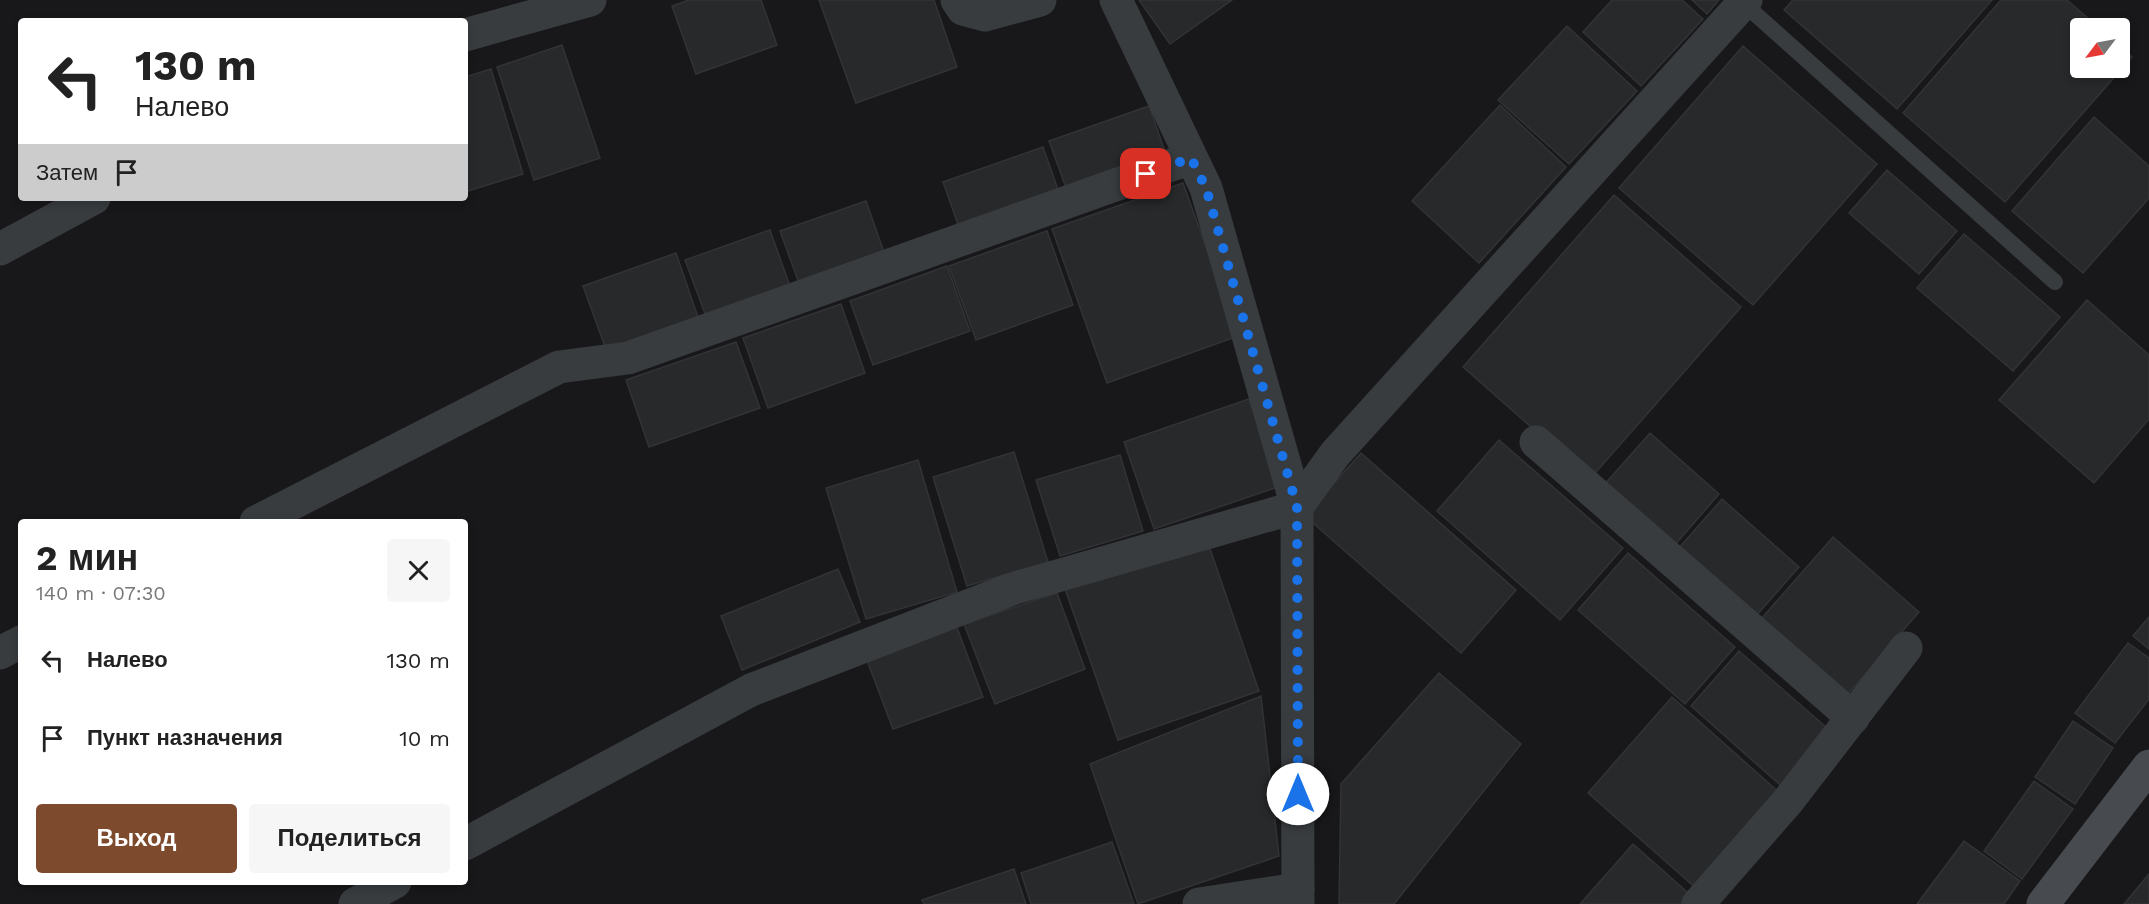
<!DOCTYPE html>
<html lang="ru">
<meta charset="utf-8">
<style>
body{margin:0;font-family:"Work Sans",sans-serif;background:#f6f6f6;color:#222;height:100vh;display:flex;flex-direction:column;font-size:22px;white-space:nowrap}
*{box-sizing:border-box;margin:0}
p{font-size:20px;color:#767676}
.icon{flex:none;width:33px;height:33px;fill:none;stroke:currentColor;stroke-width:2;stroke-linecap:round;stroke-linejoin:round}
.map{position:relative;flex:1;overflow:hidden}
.panel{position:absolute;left:18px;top:519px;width:450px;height:366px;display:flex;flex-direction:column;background:#fff;border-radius:6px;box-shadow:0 3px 9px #0003}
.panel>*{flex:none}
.banner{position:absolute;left:18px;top:18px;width:450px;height:183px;border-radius:6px;box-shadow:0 3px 9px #0003;background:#fff;color:#222;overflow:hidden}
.needle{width:39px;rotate:238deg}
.fabs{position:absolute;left:2070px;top:18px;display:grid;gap:12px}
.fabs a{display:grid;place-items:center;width:60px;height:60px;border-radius:6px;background:#fff;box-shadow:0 3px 9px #0003;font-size:30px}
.pin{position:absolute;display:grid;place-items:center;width:51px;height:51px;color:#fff;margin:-26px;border-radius:12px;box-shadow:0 3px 9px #0006}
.me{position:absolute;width:66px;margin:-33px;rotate:0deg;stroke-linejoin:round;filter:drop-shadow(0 0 4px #0008)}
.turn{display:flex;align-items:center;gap:21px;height:126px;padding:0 18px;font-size:27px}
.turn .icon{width:78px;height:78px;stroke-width:2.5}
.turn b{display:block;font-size:42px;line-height:51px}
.then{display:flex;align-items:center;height:57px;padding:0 18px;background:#0003;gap:12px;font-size:22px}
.round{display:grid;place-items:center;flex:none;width:63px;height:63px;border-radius:6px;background:#f6f6f6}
.headline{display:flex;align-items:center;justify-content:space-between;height:102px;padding:0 18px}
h1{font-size:36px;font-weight:700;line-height:45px}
.action{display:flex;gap:12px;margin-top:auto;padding:12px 18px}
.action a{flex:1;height:69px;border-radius:6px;background:#7e4a2d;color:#fff;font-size:24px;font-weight:700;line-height:69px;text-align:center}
.action a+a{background:#f6f6f6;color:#222}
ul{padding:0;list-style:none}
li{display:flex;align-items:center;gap:18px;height:78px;padding:0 18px}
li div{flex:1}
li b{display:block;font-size:22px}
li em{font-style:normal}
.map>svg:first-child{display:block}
.building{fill:#28292b;stroke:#323336;stroke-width:1.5}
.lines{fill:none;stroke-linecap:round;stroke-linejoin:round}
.lane{stroke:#393c3f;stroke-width:16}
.street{stroke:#393c3f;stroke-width:33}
.secondary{stroke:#474b4f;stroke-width:33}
.route{stroke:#1a73e8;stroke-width:10;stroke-dasharray:0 18}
</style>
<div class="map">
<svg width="2149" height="904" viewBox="0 0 2149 904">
<rect width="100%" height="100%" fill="#18181a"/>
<!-- building -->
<g class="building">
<path d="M689,0H761L777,45L696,74L672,6Z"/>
<path d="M819,0H934L957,67L856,103Z"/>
<path d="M1139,0H1232L1170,44Z"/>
<path d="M1612,0H1682L1703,19L1641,86L1583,32Z"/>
<path d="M1692,0H1719L1707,14Z"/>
<path d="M1793,0H1992L1897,109L1784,10Z"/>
<path d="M2001,0H2067L2099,28H2080V68H2120V46L2132,57L2005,202L1903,113Z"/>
<path d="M1567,26L1637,91L1569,164L1498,100Z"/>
<path d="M562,45L600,158L534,180L497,67Z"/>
<path d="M1743,46L1877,164L1753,305L1619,188Z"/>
<path d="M491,69L523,174L465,192V77Z"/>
<path d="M1500,105L1566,167L1479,263L1412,201Z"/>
<path d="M1149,106L1168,160L1069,196L1049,141Z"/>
<path d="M2094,117L2149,166V198L2083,273L2012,211Z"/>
<path d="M1043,147L1061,198L961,233L943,182Z"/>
<path d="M1887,170L1957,231L1919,274L1849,213Z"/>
<path d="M1183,183L1238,336L1107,383L1052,229Z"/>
<path d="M1614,195L1741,307L1590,479L1463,367Z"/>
<path d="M866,201L885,255L800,286L780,231Z"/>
<path d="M770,230L791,289L707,319L685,260Z"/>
<path d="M1047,231L1073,305L976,340L949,266Z"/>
<path d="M1964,234L2060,317L2013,371L1917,288Z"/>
<path d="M676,253L700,323L608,355L583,286Z"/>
<path d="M947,266L970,331L873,365L850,301Z"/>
<path d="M2087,300L2149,355V419L2094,483L1999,400Z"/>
<path d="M841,304L865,373L768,408L743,338Z"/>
<path d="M736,342L760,408L649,447L626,380Z"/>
<path d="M1249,399L1278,487L1154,529L1124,442Z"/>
<path d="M1650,433L1719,494L1674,546L1604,485Z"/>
<path d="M1499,440L1623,548L1560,620L1437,511Z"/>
<path d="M1014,452L1048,562L967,586L933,477Z"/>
<path d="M1361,453L1516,590L1461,653L1305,516Z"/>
<path d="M1120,455L1143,531L1060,556L1036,480Z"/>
<path d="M918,460L957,592L866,619L826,488Z"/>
<path d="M1722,499L1799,567L1756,616L1679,548Z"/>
<path d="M1833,537L1919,612L1847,695L1761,619Z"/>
<path d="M1207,540L1259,691L1118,740L1065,589Z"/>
<path d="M1628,553L1735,647L1685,704L1578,610Z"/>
<path d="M838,569L860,622L742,670L721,616Z"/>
<path d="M1057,593L1085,669L995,704L964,624Z"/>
<path d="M2149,617V649L2133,636Z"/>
<path d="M956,625L983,697L893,729L866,658Z"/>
<path d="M2128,643L2149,658V699L2115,743L2075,713Z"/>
<path d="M1739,651L1835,735L1787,791L1691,706Z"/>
<path d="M1439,673L1521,744L1394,904H1339L1341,784Z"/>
<path d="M1261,696L1279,856L1138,904L1090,764Z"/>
<path d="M1672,697L1782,795L1698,890L1588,793Z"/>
<path d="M2073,721L2113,748L2075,804L2035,777Z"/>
<path d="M2034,781L2073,809L2022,879L1984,851Z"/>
<path d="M1964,841L2020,881L2004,904H1917Z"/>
<path d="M1112,842L1134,904H1031L1021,873Z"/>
<path d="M1633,844L1695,899L1691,904H1580Z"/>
<path d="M1014,869L1026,904H924L922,900Z"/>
<path d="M2149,874V904H2124Z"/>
</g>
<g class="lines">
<!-- lane -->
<path class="lane" d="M1743,3L2055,282"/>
<!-- street -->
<g class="street">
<path d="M957,0L963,9L985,15L1040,0"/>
<path d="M1116,0L1206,188L1297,507L1298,904"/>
<path d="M465,35L590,0"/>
<path d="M0,249L94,198"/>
<path d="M1536,442L1853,718"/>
<path d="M256,522L559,367L628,358L1191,158"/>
<path d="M0,653L21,642"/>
<path d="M465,844L751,690L1012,589L1297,507L1335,454L1746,0"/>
<path d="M355,904L395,882"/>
<path d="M1199,904L1298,889"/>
<path d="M1698,904L1788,801L1906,648"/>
</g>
<!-- secondary -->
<path class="secondary" d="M2043,904L2149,766"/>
</g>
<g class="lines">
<!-- route -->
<path class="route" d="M1146,174L1191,158L1206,188L1297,507L1298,794"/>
</g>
</svg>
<div class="fabs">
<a><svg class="needle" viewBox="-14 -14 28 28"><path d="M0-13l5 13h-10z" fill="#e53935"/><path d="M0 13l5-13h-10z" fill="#767676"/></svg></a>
</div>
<div class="pin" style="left:1146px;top:174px;background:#d93025"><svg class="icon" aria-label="arrive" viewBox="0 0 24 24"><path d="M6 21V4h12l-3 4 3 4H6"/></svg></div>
<svg class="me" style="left:1298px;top:794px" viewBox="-20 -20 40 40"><circle r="19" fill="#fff"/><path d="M0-13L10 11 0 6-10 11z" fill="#1a73e8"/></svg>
<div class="banner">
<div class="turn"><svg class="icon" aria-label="left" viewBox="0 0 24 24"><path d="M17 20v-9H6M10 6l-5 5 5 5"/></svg><div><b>130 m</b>Налево</div></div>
<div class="then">Затем<svg class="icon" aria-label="arrive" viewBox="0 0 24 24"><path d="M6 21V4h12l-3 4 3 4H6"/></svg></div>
</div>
<section class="panel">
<div class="headline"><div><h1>2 мин</h1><p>140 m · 07:30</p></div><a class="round"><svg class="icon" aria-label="close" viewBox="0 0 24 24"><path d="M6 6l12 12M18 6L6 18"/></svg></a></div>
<ul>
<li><svg class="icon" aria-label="left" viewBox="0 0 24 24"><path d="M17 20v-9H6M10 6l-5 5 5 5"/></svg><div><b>Налево</b></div><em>130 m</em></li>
<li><svg class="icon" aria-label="arrive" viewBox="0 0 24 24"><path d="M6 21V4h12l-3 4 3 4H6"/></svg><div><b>Пункт назначения</b></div><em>10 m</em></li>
</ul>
<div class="action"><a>Выход</a><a>Поделиться</a></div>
</section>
</div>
